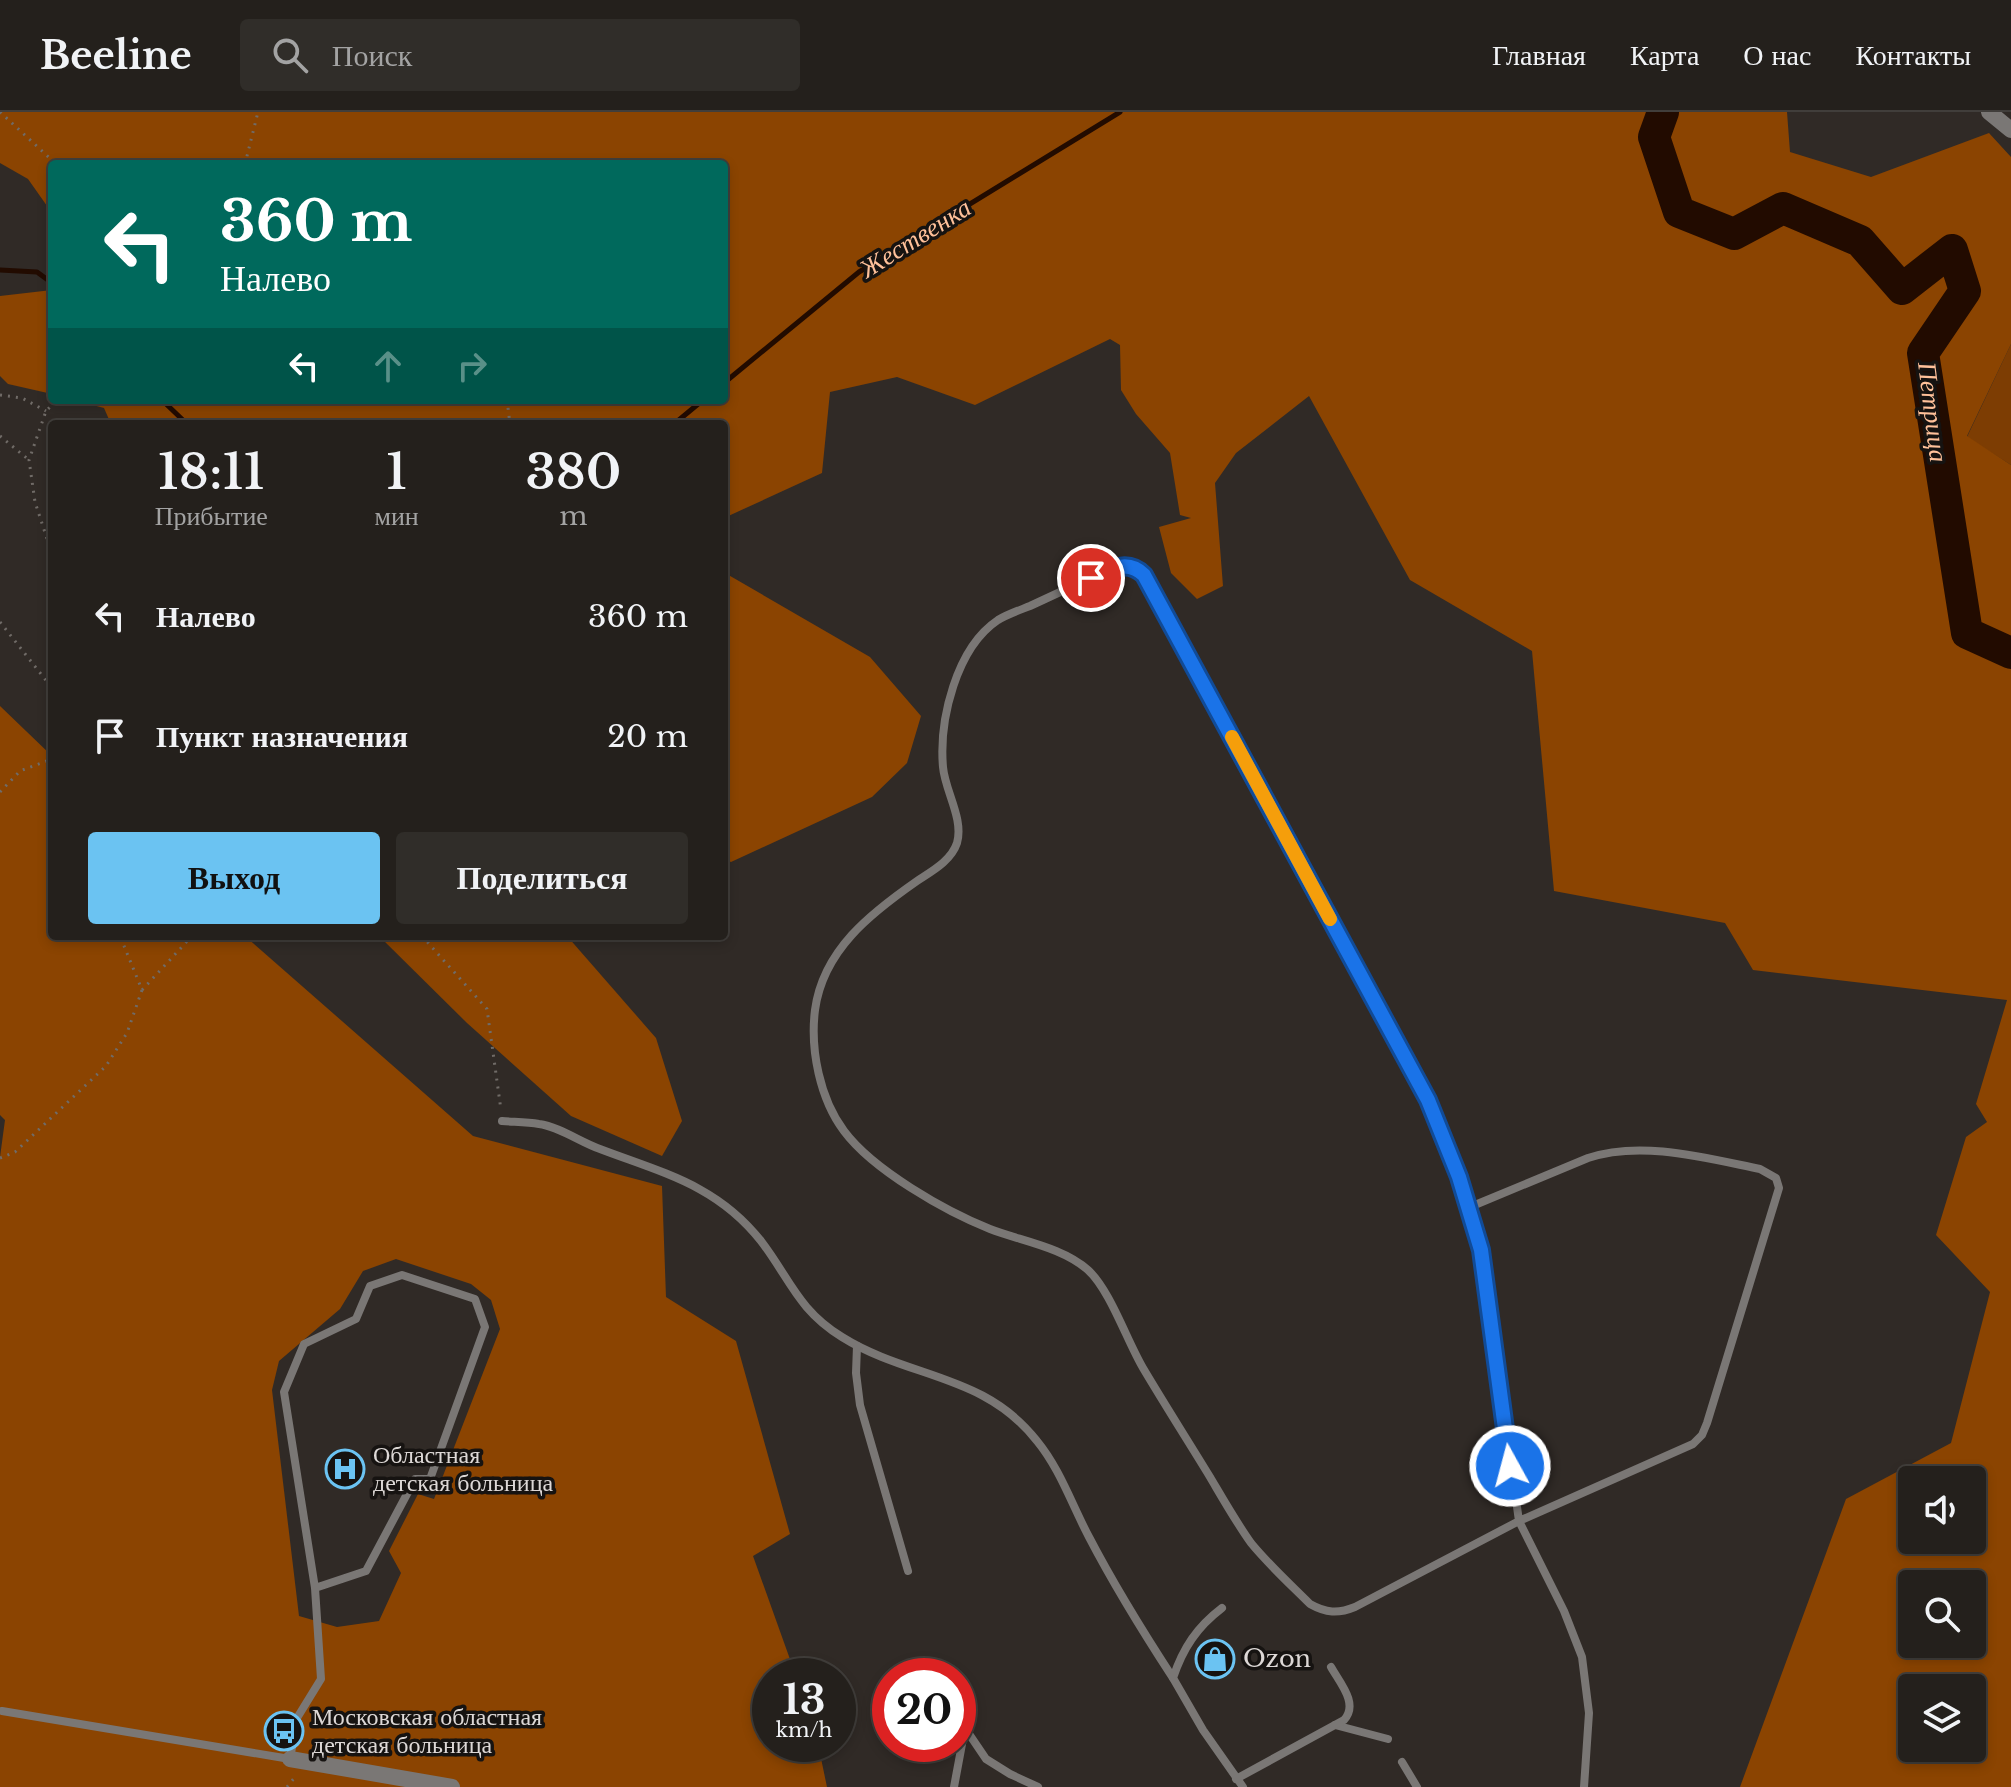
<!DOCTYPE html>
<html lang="ru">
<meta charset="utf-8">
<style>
body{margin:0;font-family:"Libre Baskerville",serif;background:#302d29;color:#f1f3f6;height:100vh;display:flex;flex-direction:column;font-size:30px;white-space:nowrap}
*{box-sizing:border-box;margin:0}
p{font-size:26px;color:#a3a3a3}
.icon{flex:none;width:44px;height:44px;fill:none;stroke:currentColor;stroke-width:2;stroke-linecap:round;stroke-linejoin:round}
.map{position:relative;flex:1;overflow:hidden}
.panel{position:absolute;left:48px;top:308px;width:680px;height:520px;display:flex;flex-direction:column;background:#24201c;border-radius:8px;box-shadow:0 4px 12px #0003,0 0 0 2px #413e3b}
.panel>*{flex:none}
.banner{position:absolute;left:48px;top:48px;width:680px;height:244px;border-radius:8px;box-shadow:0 4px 12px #0003,0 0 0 2px #413e3b;background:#00695c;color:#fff;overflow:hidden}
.fabs{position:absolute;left:1898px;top:1354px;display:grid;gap:16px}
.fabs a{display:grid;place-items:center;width:88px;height:88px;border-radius:8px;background:#24201c;box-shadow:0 4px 12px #0003,0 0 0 2px #413e3b;font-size:40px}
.speed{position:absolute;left:752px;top:1546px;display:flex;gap:16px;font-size:40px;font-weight:700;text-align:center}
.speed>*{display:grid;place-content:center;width:104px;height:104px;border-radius:50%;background:#24201c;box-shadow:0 4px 12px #0003,0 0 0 2px #413e3b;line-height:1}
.speed small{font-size:20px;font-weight:400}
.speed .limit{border:12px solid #d22;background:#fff;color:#111}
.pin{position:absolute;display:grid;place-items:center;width:68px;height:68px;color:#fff;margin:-34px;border:4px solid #fff;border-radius:50%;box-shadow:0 2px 8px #0007}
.me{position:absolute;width:88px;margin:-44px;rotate:353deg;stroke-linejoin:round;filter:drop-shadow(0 0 6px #0008)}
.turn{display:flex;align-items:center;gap:28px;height:168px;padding:0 40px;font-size:36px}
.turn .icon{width:104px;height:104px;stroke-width:2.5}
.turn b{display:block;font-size:56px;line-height:68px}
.lanes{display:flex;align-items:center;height:76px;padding:0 40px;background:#0003;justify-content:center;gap:40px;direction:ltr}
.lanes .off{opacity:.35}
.eta{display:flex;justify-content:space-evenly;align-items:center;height:136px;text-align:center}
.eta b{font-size:48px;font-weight:600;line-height:56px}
.cta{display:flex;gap:16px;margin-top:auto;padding:16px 40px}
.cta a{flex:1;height:92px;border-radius:8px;background:#6bc3f2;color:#111;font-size:32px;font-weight:600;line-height:92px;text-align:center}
.cta a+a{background:#302d29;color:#f1f3f6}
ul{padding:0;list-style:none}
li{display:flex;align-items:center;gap:24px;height:120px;padding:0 40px}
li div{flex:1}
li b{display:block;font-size:30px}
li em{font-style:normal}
header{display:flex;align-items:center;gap:48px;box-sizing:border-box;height:112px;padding:0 40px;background:#24201c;border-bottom:2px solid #413e3b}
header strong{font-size:38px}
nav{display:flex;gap:44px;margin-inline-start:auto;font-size:28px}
.search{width:560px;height:72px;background:#302d29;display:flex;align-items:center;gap:20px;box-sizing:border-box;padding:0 28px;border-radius:8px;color:#a3a3a3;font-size:30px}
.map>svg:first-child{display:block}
.green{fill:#7d3d03}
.forest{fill:#8b4401;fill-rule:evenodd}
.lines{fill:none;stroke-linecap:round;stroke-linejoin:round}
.stream{stroke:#220b00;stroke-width:5}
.river{stroke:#220b00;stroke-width:32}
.path{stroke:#706b67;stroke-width:3;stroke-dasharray:2 6;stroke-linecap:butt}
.service{stroke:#7a7775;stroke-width:8}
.minor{stroke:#7a7775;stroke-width:16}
.route-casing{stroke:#114b97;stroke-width:20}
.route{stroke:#1a73e8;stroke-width:14}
.slow{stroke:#f59e0b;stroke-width:14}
.labels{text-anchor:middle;stroke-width:7;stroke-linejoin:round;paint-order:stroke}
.poi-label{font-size:24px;fill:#ddd8d6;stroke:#161311;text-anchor:start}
.water-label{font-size:26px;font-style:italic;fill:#ffc19a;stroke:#161311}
</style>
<header>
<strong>Beeline</strong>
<div class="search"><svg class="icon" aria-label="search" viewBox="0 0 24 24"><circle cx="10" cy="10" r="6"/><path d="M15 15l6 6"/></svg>Поиск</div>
<nav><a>Главная</a><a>Карта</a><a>О нас</a><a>Контакты</a></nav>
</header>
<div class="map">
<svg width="2011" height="1675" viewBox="0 0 2011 1675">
<rect width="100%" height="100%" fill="#302a26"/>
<!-- green -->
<path class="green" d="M2011,232V353L1967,325Z"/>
<!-- forest -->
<g class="forest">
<path d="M0,0H1787L1790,40L1871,65L1989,21L2011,45V232L1967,324L2011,353V1675H1740L1846,1387L1951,1331L1990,1180L1936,1123L1966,1025L1987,1010L1976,992L2007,888L1753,858L1725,811L1554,779L1532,539L1410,468L1309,284L1236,341L1215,371L1223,474L1197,487L1171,461L1159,415L1191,406L1180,403L1170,341L1136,302L1121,278L1120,233L1110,227L975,293L897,265L830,280L822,361L724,406V312H111L104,296L74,288H724V52H52V101L28,67L0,51ZM1912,1368H1972V1428H1912ZM1912,1472H1972V1532H1912ZM1912,1576H1972V1636H1912Z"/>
<path d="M52,178V282L8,272L0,264V184Z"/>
<path d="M724,455L725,461L870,545L921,604L907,651L872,685L731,750L724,747Z"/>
<path d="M0,594L52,644V824H245L473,1024L662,1074L666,1185L736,1229L790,1422L753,1444L796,1564H770V1632H818L827,1675H0V1045L5,1008L0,1003ZM396,1147L471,1172L491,1188L500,1217L434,1387L418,1382L389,1439L401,1461L379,1509L337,1515L299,1504L272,1278L279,1249L340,1197L363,1159Z"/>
<path d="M379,824H567L656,926L682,1009L662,1044L571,1004L467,911Z"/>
</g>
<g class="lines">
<!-- stream -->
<g class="stream">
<path d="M0,158L37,160L52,171"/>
<path d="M724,271L859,160L1120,0"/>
<path d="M162,288L187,312"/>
<path d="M674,312L703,288"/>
</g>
<!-- river -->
<path class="river" d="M1663,0L1654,25L1679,100L1734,122L1783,96L1860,129L1902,177L1952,138L1965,179L1923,241L1967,521L2011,541"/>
<!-- path -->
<g class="path">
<path d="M0,0L56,52"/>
<path d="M245,52L258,0"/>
<path d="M0,283L22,286L46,299"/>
<path d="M507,288L510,312"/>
<path d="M0,324L29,348"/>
<path d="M52,442L35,390L29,348L46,299L57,288"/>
<path d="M0,510L52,576"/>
<path d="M0,680L20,659L52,647"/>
<path d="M422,824L487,897L501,998"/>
<path d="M142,878L192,824"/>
<path d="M0,1046L15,1040L106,954L127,921L142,878L120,824"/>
<path d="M287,1675L295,1665"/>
</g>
<!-- service -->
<g class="service">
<path d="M502,1009C514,1010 527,1010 539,1012C560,1015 580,1030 600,1037C663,1061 717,1073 761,1129C790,1167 798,1198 842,1225C909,1267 984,1261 1037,1329C1060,1357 1072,1393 1089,1425C1114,1473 1143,1520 1173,1566"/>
<path d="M1470,1095L1588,1046C1641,1028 1706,1046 1760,1057L1776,1066L1779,1076L1707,1311L1702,1323L1693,1332L1519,1409L1355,1495C1338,1502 1326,1501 1310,1492C1290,1472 1269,1453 1251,1431C1236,1410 1223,1387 1210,1365C1188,1329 1165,1293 1143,1256C1127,1229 1110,1178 1088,1158C1062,1135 1021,1129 990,1117C945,1099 873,1058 844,1019C820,987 810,938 815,898C823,838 871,801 917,769C932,759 951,749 957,731C964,707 945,679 943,655C939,608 956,536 998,508C1008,502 1020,498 1030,494C1058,481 1086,468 1114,455L1132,454L1144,463L1428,988L1459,1065L1481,1138L1519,1409L1564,1499L1582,1545L1589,1601L1584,1675"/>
<path d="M857,1234L856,1261L860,1293L908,1459"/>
<path d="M1222,1496C1197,1515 1183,1536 1173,1566L1203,1618L1243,1675"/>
<path d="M928,1560L930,1564"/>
<path d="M2,1599L290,1647L297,1606L321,1567L315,1476L284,1280L304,1232L356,1207L370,1174L402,1163L475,1187L485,1215L430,1367H415L366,1459L315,1476"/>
<path d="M1335,1613L1388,1627"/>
<path d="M1402,1650L1417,1675"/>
<path d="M1236,1667L1344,1608C1359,1592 1340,1571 1331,1555"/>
<path d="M954,1675L965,1616L986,1647L1010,1662L1038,1675"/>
</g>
<!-- minor -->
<g class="minor">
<path d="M1989,0L2011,18"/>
<path d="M290,1647L452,1675"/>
</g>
</g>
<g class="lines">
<!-- route casing -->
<g class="route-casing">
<path id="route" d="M1091,466C1109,458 1127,446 1144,463L1428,988L1459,1065L1481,1138L1510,1354"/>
</g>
<!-- route -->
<use href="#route" class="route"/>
<!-- slow -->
<path class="slow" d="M1232,625L1330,807"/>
</g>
<!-- icons -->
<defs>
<g id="hospital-ring" transform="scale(2)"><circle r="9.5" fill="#161311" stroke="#6bc3f2" stroke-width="1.5"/><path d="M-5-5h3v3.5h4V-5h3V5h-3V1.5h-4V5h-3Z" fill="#6bc3f2"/></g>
<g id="shop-ring" transform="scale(2)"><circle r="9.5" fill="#161311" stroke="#6bc3f2" stroke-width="1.5"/><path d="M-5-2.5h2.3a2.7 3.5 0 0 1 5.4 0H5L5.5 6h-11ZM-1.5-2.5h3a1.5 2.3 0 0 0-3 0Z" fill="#6bc3f2"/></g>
<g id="bus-ring" transform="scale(2)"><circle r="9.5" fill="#161311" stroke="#6bc3f2" stroke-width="1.5"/><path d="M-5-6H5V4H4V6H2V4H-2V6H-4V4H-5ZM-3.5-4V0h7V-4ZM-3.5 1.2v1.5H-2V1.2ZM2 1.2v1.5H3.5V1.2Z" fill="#6bc3f2"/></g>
</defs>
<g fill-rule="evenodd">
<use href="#hospital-ring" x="345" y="1357"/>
<use href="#shop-ring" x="1215" y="1547"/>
<use href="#bus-ring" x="284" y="1619"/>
</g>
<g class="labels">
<!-- poi labels -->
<g class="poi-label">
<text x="373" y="1351">Областная<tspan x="373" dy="28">детская больница</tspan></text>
<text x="1243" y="1555">Ozon</text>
<text x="312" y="1613">Московская областная<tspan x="312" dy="28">детская больница</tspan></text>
</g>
<!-- water labels -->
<g class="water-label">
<text transform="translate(915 126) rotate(-32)" y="9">Жественка</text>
<text transform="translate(1933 300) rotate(83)" y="9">Петрица</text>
</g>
</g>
</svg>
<div class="fabs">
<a><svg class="icon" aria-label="sound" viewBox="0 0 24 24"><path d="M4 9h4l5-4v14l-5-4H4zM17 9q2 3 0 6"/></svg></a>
<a><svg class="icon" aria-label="search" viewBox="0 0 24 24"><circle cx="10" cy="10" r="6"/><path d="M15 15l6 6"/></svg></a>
<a><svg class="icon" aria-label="layers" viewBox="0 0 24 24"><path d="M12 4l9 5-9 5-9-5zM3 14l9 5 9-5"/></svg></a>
</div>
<div class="speed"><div>13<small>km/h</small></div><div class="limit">20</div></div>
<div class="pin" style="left:1091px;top:466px;background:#d93025"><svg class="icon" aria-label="arrive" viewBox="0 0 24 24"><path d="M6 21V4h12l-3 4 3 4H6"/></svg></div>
<svg class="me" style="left:1510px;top:1354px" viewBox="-20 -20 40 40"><circle r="17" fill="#1a73e8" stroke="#fff" stroke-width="3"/><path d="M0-11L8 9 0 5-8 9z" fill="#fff"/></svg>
<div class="banner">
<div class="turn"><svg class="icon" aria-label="left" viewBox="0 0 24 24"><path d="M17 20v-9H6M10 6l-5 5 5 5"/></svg><div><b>360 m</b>Налево</div></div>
<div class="lanes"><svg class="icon" aria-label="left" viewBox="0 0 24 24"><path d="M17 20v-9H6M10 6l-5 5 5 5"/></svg><svg class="icon off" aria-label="ahead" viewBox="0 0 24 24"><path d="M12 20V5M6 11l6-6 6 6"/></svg><svg class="icon off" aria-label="right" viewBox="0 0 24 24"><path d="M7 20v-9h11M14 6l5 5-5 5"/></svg></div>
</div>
<section class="panel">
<div class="eta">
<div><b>18:11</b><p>Прибытие</p></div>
<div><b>1</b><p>мин</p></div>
<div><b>380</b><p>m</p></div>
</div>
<ul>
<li><svg class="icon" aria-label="left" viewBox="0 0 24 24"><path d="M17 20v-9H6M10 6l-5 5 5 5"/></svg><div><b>Налево</b></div><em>360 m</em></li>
<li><svg class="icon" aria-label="arrive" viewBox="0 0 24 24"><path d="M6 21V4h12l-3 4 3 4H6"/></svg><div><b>Пункт назначения</b></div><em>20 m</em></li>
</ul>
<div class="cta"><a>Выход</a><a>Поделиться</a></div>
</section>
</div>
